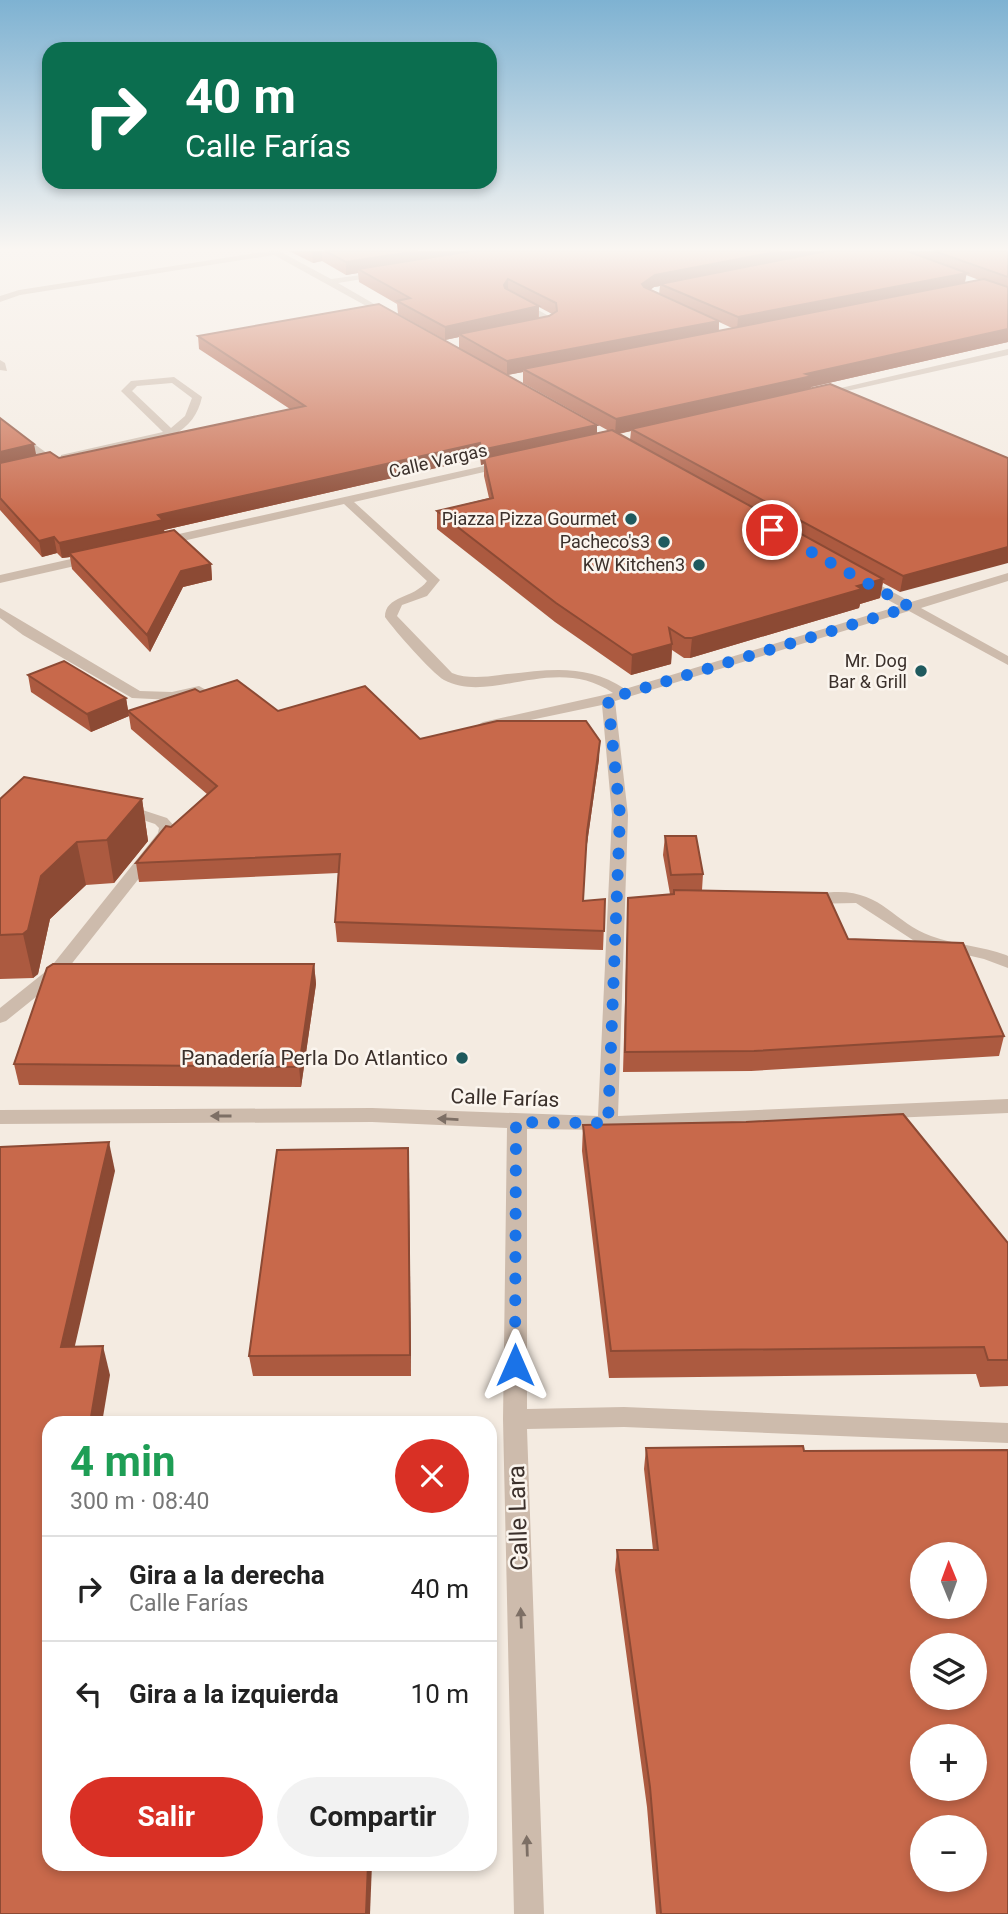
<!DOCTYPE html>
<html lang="es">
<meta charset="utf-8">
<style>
body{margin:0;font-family:Roboto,sans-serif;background:#f2f2f2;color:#222;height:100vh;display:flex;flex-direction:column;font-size:26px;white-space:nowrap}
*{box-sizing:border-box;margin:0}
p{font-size:23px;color:#767676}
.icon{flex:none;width:38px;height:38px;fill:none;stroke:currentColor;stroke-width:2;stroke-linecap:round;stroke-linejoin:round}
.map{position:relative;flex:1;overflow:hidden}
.sheet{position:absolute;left:42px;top:1416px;width:455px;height:455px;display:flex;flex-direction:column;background:#fff;border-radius:21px;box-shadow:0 4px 10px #0003}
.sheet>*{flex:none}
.hud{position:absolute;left:42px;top:42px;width:455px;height:147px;border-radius:21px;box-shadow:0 4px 10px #0003;background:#0b6e4f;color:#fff;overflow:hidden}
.needle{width:46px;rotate:359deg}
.fabs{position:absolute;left:910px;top:1542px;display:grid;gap:14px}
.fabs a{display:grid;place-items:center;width:77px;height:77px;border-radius:50%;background:#fff;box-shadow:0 4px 10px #0003;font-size:35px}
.pin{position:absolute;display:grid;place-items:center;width:60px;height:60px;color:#fff;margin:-30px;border:4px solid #fff;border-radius:50%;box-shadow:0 2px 7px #0007}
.me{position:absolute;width:77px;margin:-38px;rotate:0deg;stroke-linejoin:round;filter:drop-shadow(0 0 5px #0008)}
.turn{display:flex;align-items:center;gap:24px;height:147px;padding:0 28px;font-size:32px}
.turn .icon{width:91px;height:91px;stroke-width:2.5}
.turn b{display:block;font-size:49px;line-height:60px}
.round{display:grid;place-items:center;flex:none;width:74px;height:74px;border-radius:37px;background:#f2f2f2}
.summary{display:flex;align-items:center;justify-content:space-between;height:119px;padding:0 28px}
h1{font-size:42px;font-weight:700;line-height:52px;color:#1e9e55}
.action{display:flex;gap:14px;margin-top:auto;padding:14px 28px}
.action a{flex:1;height:80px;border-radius:42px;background:#d93025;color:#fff;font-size:28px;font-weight:700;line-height:80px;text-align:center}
.action a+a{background:#f2f2f2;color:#222}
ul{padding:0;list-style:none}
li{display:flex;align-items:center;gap:21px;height:105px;padding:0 28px;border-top:2px solid #e0e0e0}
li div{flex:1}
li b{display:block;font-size:26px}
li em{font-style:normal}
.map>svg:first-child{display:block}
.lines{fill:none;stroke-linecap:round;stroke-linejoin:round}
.minor{fill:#cdbbac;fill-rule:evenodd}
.wall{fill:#ac5a40;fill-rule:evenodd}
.shaded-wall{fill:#8c4a34}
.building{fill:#c8694b;stroke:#8c4a34;stroke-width:2;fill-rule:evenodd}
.oneway{fill:#7d6f65}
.route{stroke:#1a73e8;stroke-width:12;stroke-dasharray:0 21.6}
.poi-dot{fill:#1f5a5e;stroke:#fbf5ee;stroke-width:2.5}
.labels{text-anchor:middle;stroke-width:5;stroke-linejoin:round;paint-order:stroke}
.far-street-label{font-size:18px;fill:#3b302b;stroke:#fbf5ee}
.far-poi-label{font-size:18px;fill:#3b302b;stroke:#fbf5ee;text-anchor:end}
.poi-label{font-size:21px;fill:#3b302b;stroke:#fbf5ee;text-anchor:end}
.street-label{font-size:21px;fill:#3b302b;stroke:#fbf5ee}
.near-street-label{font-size:24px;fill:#3b302b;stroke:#fbf5ee}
</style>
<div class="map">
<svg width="1008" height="1914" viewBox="0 0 1008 1914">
<rect width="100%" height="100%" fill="#f4ebe1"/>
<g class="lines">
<!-- minor -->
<g class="minor">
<path d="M269,251H279L331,279L384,272L381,276L338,283L395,316L388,318L274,255L20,295L0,302V296L19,290Z"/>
<path d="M514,300H520L556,320L539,329H533V325L545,320L514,304Z"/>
<path d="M1008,349V355L820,397L815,394Z"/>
<path d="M0,360L5,363L7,371L0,370Z"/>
<path d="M174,377L202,397C198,415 189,426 174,435L61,459V455L163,432L121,391L131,381ZM172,383L192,398L185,416L171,428L132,391L137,386Z"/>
<path d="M0,419L55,459V463L0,476V470L43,460L0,427Z"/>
<path d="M506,461L511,464L510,466L354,502L440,580L427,596L402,605L397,616L452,673C467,679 484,677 500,675C546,670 585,662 625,689L899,606L857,583V577H865L911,602L1008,573V581L921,608L1008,656V665L909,611L615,701L628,815L618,1116L1008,1099V1113L608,1130L527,1129V1409L624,1407L1008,1423V1443L624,1427L527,1429L544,1914H514L503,1419L507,1128L372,1122L0,1124V1110L372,1108L598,1116L612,815L602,705L483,730L476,726L483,722L613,693C554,653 491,705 444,680C431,672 395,631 385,617C385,595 414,599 427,581L344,504L161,546L155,542L161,538Z"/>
<path d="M93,554L97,555V561L0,583V575Z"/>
<path d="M0,608L140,691L172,692L199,686L206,690L204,693L172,700L132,698L23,635L0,618Z"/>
<path d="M121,803L167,818L175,827L174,834L62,976L6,1021L0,1023V1008L50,968L158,833L159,828L155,824L116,811L113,808Z"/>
<path d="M834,892C882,890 893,922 931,936C955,945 982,946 1006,955L1008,956V968L984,959L919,944L856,903L807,904L799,899L807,894Z"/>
</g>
</g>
<!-- wall -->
<g class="wall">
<path d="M289,251H1008V342L811,387L810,389L1008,458L900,592L883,583L880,598L860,604L859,608L690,658H684L672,650L671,664L631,675L555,622L437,529V511L489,498L484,476V464L481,465L480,458L164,530L165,532L211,564L212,580L183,587L150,652L72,569L70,557L62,558L57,553L42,557L0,510V418L36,455L59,458L290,409L199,349L198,336L459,348V337L445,340L398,314L397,304L359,282L358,273L346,275L322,261L313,263ZM966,275L979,280L965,283ZM660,286L659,294L650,290L654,287ZM539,307L552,314L549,316L539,318ZM719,322L732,328L719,331ZM523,372V383L609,431L597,433L508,375ZM631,431L630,440L619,434Z"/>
<path d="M28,675L126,698L128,711L200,692L278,711L420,739L599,759L586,851L583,901L605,899L603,950L337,942L335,922L338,873L139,882L136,863L171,827L207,794L131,729L129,716L91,732L31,692Z"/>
<path d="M0,799H142L148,841L114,883L86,885L50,919L38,974L33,978L0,979Z"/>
<path d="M665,836L703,874L702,890L848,939L1004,1036L999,1056L751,1071L623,1072L628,898L673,894H670L663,855Z"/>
<path d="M314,964L316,984L301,1087L19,1085L14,1064Z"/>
<path d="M583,1125L1008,1243V1386L980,1387L976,1374L609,1378L582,1151Z"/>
<path d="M408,1148L411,1376H253L249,1356Z"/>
<path d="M646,1448L804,1451L1008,1914H656L647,1807L615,1570L617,1550H653L644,1469Z"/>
</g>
<!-- shaded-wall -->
<g class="shaded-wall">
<path d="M312,251H322V261L313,263Z"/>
<path d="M418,251H494L358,269V273L346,275V262Z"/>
<path d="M781,251H844L660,284V286L654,287L641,297L642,284L655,275Z"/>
<path d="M967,273L964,285L737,330L738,317Z"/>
<path d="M508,279V291L504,298V285Z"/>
<path d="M539,306L538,319L459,334V337L445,340V327Z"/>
<path d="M719,321L718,334L523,369V372L507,375V361Z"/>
<path d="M1008,329V342L811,387L810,391L631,429V431L615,434L616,419L806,374Z"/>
<path d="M597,425V439L484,458V464L481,465V450Z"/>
<path d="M480,443V458L164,530L165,535L69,553L70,557L62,558L59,543L158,515Z"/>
<path d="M34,444L37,459L0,467V452Z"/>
<path d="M54,537L57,553L42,557L39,541Z"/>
<path d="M1008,547V563L900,592L903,576Z"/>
<path d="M211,564L212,580L183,587L150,652L147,635L181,571Z"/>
<path d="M883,579L880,598L860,604L859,608L690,658L692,638L857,586Z"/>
<path d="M672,644L671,664L631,675L632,655Z"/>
<path d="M126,698L129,716L91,732L87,714Z"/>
<path d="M600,741L599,759L586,851L587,832Z"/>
<path d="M142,799L148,841L114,883L107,840Z"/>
<path d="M77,842L86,885L50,919L38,974L33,978L23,934L41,876Z"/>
<path d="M314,964L316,984L301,1087L299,1067Z"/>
<path d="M109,1142L115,1171L68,1376L61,1347Z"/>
<path d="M408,1148L409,1169L411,1376L410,1355Z"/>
<path d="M103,1346L110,1375L102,1423H90Z"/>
<path d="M368,1864H372L370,1914H366Z"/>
</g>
<!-- building -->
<g class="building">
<path d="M325,251H418L346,262Z"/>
<path d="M471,251H781L655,275L642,284L644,287L719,321L507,361L459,334L549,316L557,311L556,303L508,279L504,285L505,288L539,306L445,327L397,301L410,298L358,269Z"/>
<path d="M826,251H907L967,273L738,317L660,284Z"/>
<path d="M934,251H1008V277Z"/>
<path d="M984,279L1008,287V329L806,374L812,376L616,419L523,369Z"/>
<path d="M379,304L597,425L481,450L480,443L158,515L163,520L59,543L54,537L39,541L0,498V463L50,452L59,458L305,406L198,336Z"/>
<path d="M830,384L1008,458V547L903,576L631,429Z"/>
<path d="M0,418L34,444L0,452Z"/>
<path d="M612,430L883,579L857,586L862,589L692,638H685L669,628L672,644L632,655L556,603L437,511L493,498L484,458Z"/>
<path d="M174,530L211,564L181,571L147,635L69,553Z"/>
<path d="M64,661L126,698L87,714L28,675Z"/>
<path d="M237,680L278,711L365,686L420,739L497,721H586L600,741L587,832L583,901L605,899L604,931L335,922L340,854L136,863L166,826L171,827L217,786L128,711L195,689L200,692Z"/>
<path d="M24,777L142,799L107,840L77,842L41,876L28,930L23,934L0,935V799Z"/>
<path d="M665,836H696L703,874L671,875Z"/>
<path d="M674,890L827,893L848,939L963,943L1004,1036L754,1051L625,1052L628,898L674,894Z"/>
<path d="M53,964H314L299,1067L14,1064L47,968Z"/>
<path d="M903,1114L1008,1243V1360H988L984,1347L611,1351L583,1125L746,1122Z"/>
<path d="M109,1142L61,1347L103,1346L90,1423H49V1864H368L366,1914H0V1147Z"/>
<path d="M408,1148L410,1355L249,1356L277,1150Z"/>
<path d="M803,1446L804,1451L1008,1450V1914H661L650,1787L617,1550H658L646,1448ZM922,1554H975V1606H922ZM922,1645H975V1698H922ZM922,1736H975V1788H922ZM922,1827H975V1880H922Z"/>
</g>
<!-- one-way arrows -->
<defs><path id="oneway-solid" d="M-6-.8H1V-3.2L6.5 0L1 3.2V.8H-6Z" transform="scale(1.75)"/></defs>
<g class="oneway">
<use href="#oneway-solid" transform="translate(221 1116) rotate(180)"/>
<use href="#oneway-solid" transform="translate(448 1119) rotate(-177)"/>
<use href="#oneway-solid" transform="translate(521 1618) rotate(-92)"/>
<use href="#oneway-solid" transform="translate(527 1846) rotate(-92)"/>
</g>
<!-- sky -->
<linearGradient id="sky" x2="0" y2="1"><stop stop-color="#7eb2d2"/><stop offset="0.48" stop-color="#faf6f2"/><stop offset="1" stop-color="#faf6f2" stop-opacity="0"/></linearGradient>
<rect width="1008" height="519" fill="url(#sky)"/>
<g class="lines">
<!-- route -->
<path class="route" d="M515,1365L516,1122L608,1123L620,815L608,699L910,607L772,530"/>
</g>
<!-- markers -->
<g class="poi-dot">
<circle cx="631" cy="519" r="7"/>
<circle cx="664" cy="542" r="7"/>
<circle cx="699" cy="565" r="7"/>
<circle cx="921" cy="671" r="7"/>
<circle cx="462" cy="1058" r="7"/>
</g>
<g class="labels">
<!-- far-street labels -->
<g class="far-street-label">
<text transform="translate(438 461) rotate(-13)" y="6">Calle Vargas</text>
</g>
<!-- far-poi labels -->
<g class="far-poi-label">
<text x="617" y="525">Piazza Pizza Gourmet</text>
<text x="650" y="548">Pacheco's3</text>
<text x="685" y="571">KW Kitchen3</text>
<text x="907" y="667">Mr. Dog<tspan x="907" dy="21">Bar &amp; Grill</tspan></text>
</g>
<!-- poi labels -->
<g class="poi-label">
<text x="448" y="1065">Panadería Perla Do Atlantico</text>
</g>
<!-- street labels -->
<g class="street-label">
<text transform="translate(505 1098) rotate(2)" y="7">Calle Farías</text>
</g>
<!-- near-street labels -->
<g class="near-street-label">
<text transform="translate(518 1518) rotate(-92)" y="8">Calle Lara</text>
</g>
</g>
</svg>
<div class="fabs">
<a><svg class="needle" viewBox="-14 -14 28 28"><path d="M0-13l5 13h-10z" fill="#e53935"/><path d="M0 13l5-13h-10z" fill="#767676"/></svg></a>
<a><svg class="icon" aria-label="layers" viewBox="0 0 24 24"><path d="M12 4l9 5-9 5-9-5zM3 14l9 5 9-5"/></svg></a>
<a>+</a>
<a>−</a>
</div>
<div class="pin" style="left:772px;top:530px;background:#d93025"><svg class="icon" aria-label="arrive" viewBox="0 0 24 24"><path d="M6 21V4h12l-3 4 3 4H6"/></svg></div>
<svg class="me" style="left:515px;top:1365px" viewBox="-20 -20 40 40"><path d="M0-17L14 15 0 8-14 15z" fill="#1a73e8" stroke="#fff" stroke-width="4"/></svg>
<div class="hud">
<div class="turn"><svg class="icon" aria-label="right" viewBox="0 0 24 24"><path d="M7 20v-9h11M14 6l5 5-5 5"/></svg><div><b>40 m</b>Calle Farías</div></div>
</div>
<section class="sheet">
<div class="summary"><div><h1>4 min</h1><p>300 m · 08:40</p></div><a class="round" style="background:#d93025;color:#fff"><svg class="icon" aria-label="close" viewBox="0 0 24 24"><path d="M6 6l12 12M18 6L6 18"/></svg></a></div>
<ul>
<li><svg class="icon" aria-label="right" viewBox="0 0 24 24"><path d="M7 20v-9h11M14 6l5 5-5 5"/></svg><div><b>Gira a la derecha</b><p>Calle Farías</p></div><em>40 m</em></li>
<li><svg class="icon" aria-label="left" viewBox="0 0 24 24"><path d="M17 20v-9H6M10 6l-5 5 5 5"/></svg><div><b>Gira a la izquierda</b></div><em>10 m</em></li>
</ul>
<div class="action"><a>Salir</a><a>Compartir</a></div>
</section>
</div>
